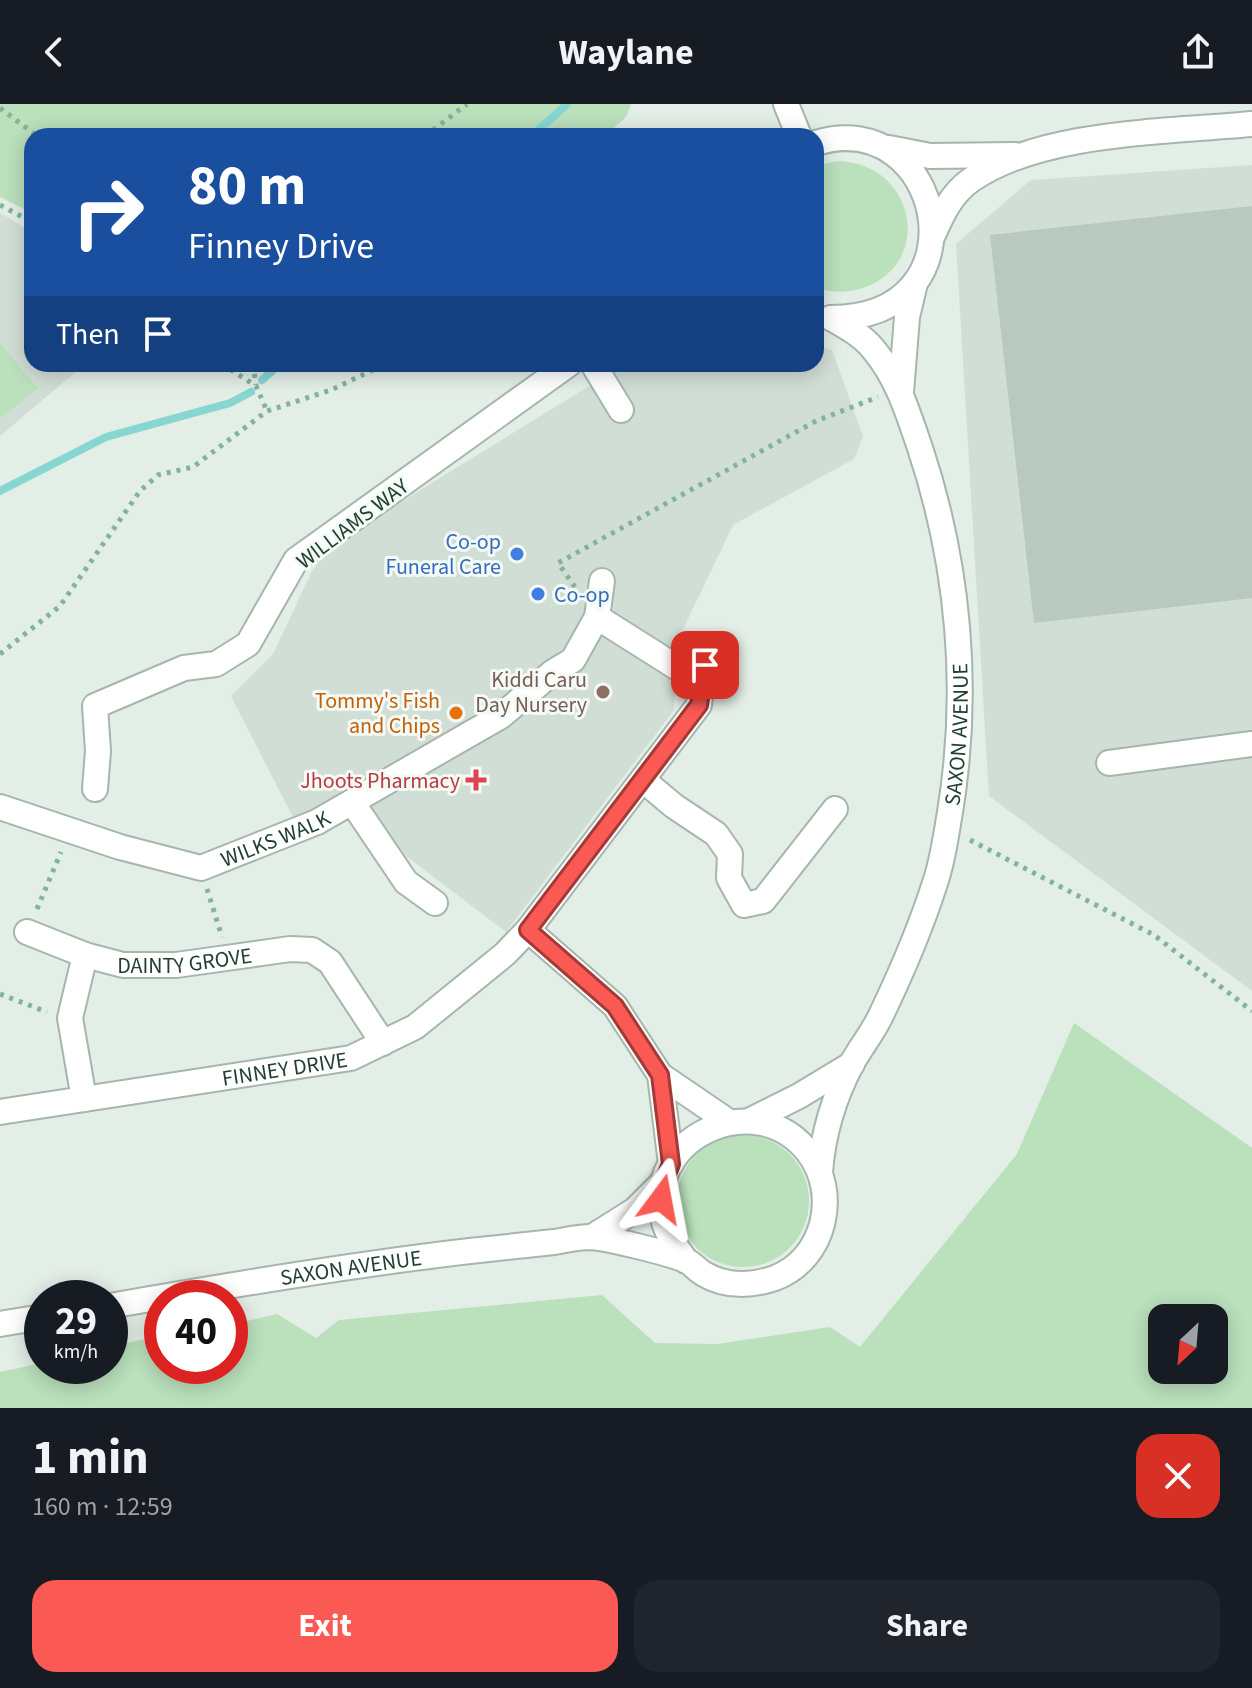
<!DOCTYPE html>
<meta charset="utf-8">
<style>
body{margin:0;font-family:"Source Sans 3",sans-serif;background:#20242c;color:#f1f3f6;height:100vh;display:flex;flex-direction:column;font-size:30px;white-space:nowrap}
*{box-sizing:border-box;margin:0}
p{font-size:26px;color:#9ea1a6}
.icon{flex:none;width:44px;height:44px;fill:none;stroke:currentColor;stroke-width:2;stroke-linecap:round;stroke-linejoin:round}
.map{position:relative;height:1304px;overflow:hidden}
.details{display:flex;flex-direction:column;background:#171b24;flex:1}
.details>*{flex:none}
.hud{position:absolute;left:24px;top:24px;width:800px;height:244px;border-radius:24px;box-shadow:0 4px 20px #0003;background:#1a4fa0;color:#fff;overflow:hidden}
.needle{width:52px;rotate:206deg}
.fabs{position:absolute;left:1148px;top:1200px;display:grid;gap:16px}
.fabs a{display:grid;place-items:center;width:80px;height:80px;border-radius:16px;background:#171b24;box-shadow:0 4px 20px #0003;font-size:40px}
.speed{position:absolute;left:24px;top:1176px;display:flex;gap:16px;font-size:40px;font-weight:700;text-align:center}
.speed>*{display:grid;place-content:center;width:104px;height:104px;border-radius:50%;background:#171b24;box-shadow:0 4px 20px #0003;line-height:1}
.speed small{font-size:20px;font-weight:400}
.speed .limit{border:12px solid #d22;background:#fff;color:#111}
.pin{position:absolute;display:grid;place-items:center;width:68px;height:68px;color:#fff;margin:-34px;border-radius:16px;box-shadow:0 4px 12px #0006}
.me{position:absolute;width:88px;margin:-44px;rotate:13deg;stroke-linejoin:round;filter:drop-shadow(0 0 6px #0008)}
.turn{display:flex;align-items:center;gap:28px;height:168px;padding:0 32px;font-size:36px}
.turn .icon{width:104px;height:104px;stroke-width:2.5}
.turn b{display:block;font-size:56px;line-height:68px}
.then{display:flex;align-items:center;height:76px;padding:0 32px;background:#0003;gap:16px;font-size:30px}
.round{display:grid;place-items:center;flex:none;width:84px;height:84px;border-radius:24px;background:#20242c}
.headline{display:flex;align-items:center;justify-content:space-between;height:136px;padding:0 32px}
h1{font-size:48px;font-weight:700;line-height:60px}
.primary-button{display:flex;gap:16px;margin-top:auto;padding:16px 32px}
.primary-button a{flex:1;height:92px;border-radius:24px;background:#fb5953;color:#fff;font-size:32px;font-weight:700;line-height:92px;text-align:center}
.primary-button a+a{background:#20242c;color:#f1f3f6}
header{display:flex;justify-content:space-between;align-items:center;height:104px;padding:0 32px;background:#171b24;font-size:36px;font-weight:700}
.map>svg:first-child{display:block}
.built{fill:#d1ded5}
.green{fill:#bae0bc;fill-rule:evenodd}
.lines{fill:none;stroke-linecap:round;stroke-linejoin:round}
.stream{stroke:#87d6d2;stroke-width:8}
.building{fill:#b8c9bf}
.minor-casing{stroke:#a5b6ac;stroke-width:28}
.path{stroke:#81b499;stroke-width:5;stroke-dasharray:4 6;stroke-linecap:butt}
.minor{stroke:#fff;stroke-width:24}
.route-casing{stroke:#a33a36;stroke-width:20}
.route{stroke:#fb5953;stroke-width:14}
.shop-dot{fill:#3f7fe0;stroke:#f4faf5;stroke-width:3}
.education-dot{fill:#8d6e63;stroke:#f4faf5;stroke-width:3}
.food-dot{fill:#e8710a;stroke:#f4faf5;stroke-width:3}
.health-dot{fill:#e0444e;stroke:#f4faf5;stroke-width:3}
.labels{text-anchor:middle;stroke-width:6;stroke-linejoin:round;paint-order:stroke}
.street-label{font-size:22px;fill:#214031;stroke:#f4faf5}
.shop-label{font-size:22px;fill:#366cbe;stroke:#f4faf5;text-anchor:end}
.education-label{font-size:22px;fill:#785e54;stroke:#f4faf5;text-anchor:end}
.food-label{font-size:22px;fill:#c56008;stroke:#f4faf5;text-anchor:end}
.health-label{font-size:22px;fill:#be3a42;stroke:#f4faf5;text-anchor:end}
</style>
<header><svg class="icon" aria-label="back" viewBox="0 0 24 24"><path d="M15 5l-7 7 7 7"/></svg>Waylane<svg class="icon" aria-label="share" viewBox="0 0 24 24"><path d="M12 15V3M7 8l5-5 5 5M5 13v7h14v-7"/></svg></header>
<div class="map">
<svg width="1252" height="1304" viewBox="0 0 1252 1304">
<rect width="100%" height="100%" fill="#e3eee6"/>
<!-- built -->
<g class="built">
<path d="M1252,61V887L989,692L956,140L1031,76Z"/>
<path d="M0,109L32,128V260H85L0,332Z"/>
<path d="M816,242L832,246L863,333L854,355L733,421L676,540L674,606L506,828L385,736L366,690L299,725L231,592L273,550L312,467L331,441L625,260H816Z"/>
</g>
<!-- green -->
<g class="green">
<path d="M0,0H631L626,13L605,32H32V109L0,93Z"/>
<path d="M836,57C918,58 935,164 859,185C845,189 829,189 816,183V62Z"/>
<path d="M0,239L38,285L0,314Z"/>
<path d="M1074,919L1252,1044V1304H0V1268L42,1259V1262H110V1242L162,1232V1262H230V1221L277,1210L316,1234L339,1216L602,1191L655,1239L717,1240L830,1223L860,1243L1017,1050ZM1214,1214V1266H1162V1214Z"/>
<circle cx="743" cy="1097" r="66"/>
</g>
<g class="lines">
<!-- stream -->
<g class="stream">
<path d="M532,32L567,0"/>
<path d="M262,276L280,260"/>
<path d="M0,387L106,333L230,299L251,288"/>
</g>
</g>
<!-- building -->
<path class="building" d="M1252,102V494L1034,519L990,131Z"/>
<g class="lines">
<!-- minor casing -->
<g class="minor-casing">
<g id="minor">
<path d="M786,0L799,32"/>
<path d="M816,39C943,0 989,214 831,214"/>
<path d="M889,44L930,52L1015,51"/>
<path d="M933,131C942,110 952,89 971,76C1042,27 1167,28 1252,20"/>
<path d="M593,260L621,306"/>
<path d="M901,288L907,213L915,179"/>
<path d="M597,513L703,580"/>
<path d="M1109,659L1252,640"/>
<path d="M643,676L674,702L716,730L730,750L729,774L744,801L763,797L835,705"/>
<path d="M95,685L98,647L95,602L184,564L216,560L248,540L296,456L569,260"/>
<path d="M352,698L406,778L435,799"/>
<path id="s1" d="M0,703L120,743L201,764L317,718L501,612L553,568L573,556L597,513L602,477"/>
<path d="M528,826L615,902L660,971L729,1018"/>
<path d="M27,828L85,851"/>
<path d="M660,971L671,1060"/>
<path id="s2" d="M84,995L70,914L85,851L123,861H176L290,845L312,846L330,858L383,939"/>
<path id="s3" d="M0,1008L351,954L415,923L505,850L528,826L699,601L706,542"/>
<path d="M749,1017L799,992L852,960"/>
<path id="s4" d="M820,1068C823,1030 834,993 852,959C862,941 875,926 883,907C903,865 921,823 935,779C943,756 946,731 950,708C970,586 959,461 920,344C908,309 898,275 874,246C863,232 847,223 831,214"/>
<path d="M592,1133L635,1106L664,1077"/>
<path id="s5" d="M110,1202C230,1181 349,1161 470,1147C498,1144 526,1141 554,1138C566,1136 579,1133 590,1133C607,1134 669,1149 685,1156C692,1159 697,1166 704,1170C726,1183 752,1182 775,1174C825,1155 840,1089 808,1048C757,982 644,1032 663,1114C667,1131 676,1143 686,1157"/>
<path d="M0,1220L42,1213"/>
</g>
</g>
<!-- path -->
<g class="path">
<path d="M0,4L37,32"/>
<path d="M425,32L467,0"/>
<path d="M0,101L32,118"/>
<path d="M222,260L256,282L267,307"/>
<path d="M253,260L256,281"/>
<path d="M575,483L558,459L816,317L878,293"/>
<path d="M0,550L60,502L140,387L158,371L193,363L267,307L331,286L385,260"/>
<path d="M970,736L1154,831L1252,907"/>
<path d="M207,785L222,833"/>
<path d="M37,805L61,748"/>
<path d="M0,890L47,908"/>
</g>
<!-- minor -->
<use href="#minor" class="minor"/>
</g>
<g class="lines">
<!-- route casing -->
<g class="route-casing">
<path id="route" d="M661,1095L664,1077L671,1060L660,971L615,902L528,826L699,601L705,561"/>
</g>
<!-- route -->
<use href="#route" class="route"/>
</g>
<!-- markers -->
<g class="shop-dot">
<circle cx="517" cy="450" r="8"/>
<circle cx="538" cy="490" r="8"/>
</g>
<circle class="education-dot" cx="603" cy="588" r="8"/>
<circle class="food-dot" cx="456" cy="609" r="8"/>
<path class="health-dot" d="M472 664h8v8h8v8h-8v8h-8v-8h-8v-8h8z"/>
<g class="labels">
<!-- street labels -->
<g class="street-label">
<text transform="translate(352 419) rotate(-37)" y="8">WILLIAMS WAY</text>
<text dy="8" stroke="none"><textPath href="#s4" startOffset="464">SAXON AVENUE</textPath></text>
<text dy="8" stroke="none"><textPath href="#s1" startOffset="290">WILKS WALK</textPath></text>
<text dy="8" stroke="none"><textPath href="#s2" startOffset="248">DAINTY GROVE</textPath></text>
<text dy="8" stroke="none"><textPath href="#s3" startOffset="288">FINNEY DRIVE</textPath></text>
<text dy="8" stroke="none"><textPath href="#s5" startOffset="244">SAXON AVENUE</textPath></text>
</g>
<!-- shop labels -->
<g class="shop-label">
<text x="501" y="445">Co-op<tspan x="501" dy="25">Funeral Care</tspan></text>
<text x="554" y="498" text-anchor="start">Co-op</text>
</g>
<!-- education labels -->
<g class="education-label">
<text x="587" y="583">Kiddi Caru<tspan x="587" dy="25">Day Nursery</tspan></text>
</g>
<!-- food labels -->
<g class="food-label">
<text x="440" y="604">Tommy's Fish<tspan x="440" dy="25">and Chips</tspan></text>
</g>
<!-- health labels -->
<g class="health-label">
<text x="460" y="684">Jhoots Pharmacy</text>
</g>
</g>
</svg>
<div class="fabs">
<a><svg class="needle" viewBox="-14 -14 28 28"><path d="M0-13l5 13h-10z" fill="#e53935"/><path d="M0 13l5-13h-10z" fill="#9ea1a6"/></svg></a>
</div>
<div class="speed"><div>29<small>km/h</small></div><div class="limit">40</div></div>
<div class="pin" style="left:705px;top:561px;background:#d93025"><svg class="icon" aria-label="arrive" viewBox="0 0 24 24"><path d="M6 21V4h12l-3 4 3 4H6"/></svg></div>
<svg class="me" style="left:661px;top:1095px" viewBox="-20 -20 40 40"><path d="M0-17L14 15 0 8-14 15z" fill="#fb5953" stroke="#fff" stroke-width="4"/></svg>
<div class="hud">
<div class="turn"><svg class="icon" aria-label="right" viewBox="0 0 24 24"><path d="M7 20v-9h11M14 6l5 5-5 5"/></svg><div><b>80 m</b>Finney Drive</div></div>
<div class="then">Then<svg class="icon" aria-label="arrive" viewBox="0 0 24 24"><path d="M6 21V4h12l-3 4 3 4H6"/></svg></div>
</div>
</div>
<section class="details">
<div class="headline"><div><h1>1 min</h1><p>160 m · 12:59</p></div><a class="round" style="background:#d93025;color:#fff"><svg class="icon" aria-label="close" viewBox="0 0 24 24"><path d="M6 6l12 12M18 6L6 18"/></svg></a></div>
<div class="primary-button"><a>Exit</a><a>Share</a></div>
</section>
